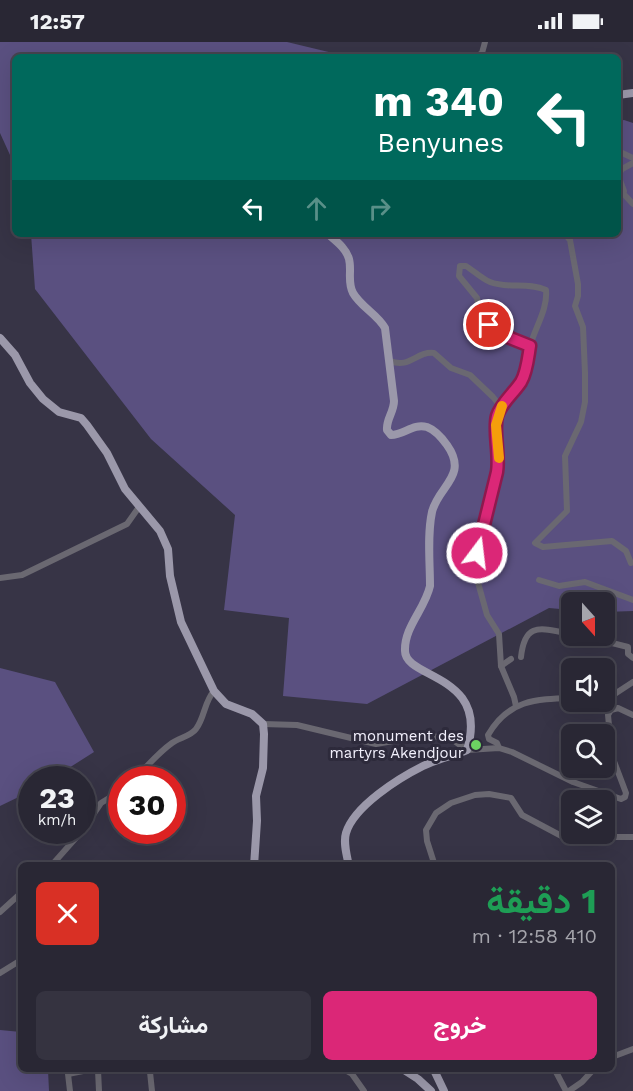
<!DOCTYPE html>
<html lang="ar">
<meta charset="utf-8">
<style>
body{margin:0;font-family:"Work Sans",Vazirmatn,sans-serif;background:#353340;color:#f1f3f6;direction:rtl;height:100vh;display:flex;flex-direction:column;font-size:22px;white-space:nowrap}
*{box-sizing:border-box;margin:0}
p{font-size:20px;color:#a5a5ac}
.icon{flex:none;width:33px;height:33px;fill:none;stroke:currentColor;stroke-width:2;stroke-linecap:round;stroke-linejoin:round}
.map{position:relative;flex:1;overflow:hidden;direction:ltr}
.sheet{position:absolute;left:18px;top:820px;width:597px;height:210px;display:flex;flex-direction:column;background:#292734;border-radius:9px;box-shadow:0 6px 24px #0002,0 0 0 2px #45444f;direction:rtl}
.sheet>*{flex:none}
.top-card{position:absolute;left:12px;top:12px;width:609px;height:183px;border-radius:9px;box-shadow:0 6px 24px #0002,0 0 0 2px #45444f;direction:rtl;background:#00695c;color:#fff;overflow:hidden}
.needle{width:39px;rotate:159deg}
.controls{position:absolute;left:561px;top:550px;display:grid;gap:12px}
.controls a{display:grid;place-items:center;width:54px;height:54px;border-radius:9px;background:#292734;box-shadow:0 6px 24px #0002,0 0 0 2px #45444f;font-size:30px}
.speed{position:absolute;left:18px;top:724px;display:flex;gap:12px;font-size:30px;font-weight:700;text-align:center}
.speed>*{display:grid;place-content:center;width:78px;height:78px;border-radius:50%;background:#292734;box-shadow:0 6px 24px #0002,0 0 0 2px #45444f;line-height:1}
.speed small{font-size:15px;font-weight:400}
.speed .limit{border:9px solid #d22;background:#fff;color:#111}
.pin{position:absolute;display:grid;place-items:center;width:51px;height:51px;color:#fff;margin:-26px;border:3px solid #fff;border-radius:50%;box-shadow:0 2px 6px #0007}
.me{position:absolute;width:66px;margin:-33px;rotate:15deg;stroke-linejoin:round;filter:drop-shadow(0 0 4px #0008)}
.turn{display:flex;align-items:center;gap:21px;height:126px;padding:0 18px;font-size:27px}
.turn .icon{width:78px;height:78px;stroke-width:2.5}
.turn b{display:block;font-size:42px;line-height:51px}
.lanes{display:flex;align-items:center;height:57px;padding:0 18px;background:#0003;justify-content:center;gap:30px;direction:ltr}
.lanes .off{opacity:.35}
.round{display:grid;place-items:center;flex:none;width:63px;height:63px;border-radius:9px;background:#353340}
.headline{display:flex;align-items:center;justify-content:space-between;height:102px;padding:0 18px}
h1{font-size:36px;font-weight:700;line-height:45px;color:#1e9e55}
.button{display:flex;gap:12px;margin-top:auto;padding:12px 18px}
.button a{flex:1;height:69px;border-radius:9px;background:#db2777;color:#fff;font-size:24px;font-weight:700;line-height:69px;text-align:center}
.button a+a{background:#353340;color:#f1f3f6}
.status{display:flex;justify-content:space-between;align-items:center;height:42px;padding:0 30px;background:#292734;direction:ltr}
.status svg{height:16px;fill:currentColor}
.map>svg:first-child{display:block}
.green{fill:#5a5080}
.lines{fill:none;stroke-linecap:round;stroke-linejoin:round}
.minor{stroke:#6a6871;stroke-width:6}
.major{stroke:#9b98aa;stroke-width:8}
.route-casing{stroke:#8e194d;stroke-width:15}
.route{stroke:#db2777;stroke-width:10}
.slow{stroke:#f59e0b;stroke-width:10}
.poi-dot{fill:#6cd362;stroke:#2d2a3b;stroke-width:2}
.labels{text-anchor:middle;stroke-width:6;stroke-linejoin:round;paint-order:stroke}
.poi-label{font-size:15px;fill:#f2f0fc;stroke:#2d2a3b;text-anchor:end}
</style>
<div class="status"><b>12:57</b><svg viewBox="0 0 49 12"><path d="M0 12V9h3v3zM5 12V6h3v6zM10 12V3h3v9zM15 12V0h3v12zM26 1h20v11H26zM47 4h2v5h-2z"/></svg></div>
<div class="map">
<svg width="633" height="1049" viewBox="0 0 633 1049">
<rect width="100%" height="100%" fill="#373446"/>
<!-- green -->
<g class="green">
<path d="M0,0H287L337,12L335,15H15V124L0,91Z"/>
<path d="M624,78L633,81V569L605,570L604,561H572L571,568L549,566L367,662L283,654L289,576L224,568L235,473L151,397L35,247L31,192H618V79Z"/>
<path d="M0,626L55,640L94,710L50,738H32L31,749L0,764Z"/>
<path d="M0,988L21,990V1028H48L49,1049H0Z"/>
</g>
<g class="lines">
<!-- minor -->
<g class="minor">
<path d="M476,15L482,11L485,0"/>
<path d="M618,109L633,116"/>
<path d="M618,133L624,149"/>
<path d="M618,133L622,127L633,121"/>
<path d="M618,146L633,162"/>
<path d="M565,192L570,198L578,242V254L575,264L583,285L585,331V360L581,380L565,414L567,469L535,501L543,505L612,499L626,509L631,521"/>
<path d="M390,319C410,327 416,309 434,311L451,326L470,333L493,355L501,365"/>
<path d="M0,536L22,533L127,482L139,465"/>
<path d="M539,538L559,544L585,540L633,558"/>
<path d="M584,594L628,605V612L633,616"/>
<path d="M521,615C525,578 542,587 572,592"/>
<path d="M501,624L511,617"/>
<path d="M604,659L633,640"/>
<path d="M516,664L514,655L501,624L499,592L487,573L477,537V511L497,430C500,413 493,388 497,375C501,361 513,352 520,341C527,330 527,317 530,305C534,287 548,268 546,248C529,240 507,247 490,240C482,237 474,229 466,224H460L459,234L477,256L480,271L484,279L510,296L530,304"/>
<path d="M263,682L297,683L376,702L427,693L453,698L467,708L499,706L512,710L573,740L621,757L625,755L626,751L612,714L608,673L611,668L618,666L633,673"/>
<path d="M499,706L497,701L489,697L488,693C508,658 535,657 572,656"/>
<path d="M134,738C146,725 158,711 172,701C179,696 191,694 196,687C205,675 204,660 214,649"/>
<path d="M82,789L101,761L122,748"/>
<path d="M51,824L82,789"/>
<path d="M435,824L427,799L426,788L436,771L451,761L475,753L489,752L511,756L522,773L569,798L603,795H633"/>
<path d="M0,870L21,851"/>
<path d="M0,931L21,918"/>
<path d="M612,1015L633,1007"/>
<path d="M98,1028L99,1049"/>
<path d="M345,1028L352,1032L364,1049"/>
<path d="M555,1028L566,1049"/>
<path d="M70,1049L68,1032L88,1028"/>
<path d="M152,1049L150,1030L152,1028"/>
<path d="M569,1049L582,1040L593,1028"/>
</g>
<!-- major -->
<g class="major">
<path d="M618,53L633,51"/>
<path d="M328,192C336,199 346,206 349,217C352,228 347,240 353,251C361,265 377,272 385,286L394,359C394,370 386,377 387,388L391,393C404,393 413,381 427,385C435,388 442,396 447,403C469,434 438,444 432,470C427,493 430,520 430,544C425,567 404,585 405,609C405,637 490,632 467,708C453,714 437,717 423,724C399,736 354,764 346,791C343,801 347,814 349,824"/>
<path d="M0,296L15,313L30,341L43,357L59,370L81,376L87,383L107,411L125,447L160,489L168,507L170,534L181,580L214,649L226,662L252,672L263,682L264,692L263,726L256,754L257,779L254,824"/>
<path d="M404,1028L418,1037L431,1049"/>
<path d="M434,1028L444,1049"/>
</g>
</g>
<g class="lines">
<!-- route casing -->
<g class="route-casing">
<path id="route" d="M477,511L497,430C500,413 493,389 497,374C501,361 513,352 521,340C527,330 528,316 530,304L510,296L489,283"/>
</g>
<!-- route -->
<use href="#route" class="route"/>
<!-- slow -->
<path class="slow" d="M499,416L496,383L502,364"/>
</g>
<!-- markers -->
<circle class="poi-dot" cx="476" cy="703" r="6"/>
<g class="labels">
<!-- poi labels -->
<g class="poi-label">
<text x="464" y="699">monument des<tspan x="464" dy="17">martyrs Akendjour</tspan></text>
</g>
</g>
</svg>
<div class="controls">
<a><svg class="needle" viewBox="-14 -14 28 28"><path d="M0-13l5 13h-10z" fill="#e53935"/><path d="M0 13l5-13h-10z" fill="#a5a5ac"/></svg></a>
<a><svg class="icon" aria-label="sound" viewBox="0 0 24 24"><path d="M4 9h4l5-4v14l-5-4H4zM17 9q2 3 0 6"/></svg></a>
<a><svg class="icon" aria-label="search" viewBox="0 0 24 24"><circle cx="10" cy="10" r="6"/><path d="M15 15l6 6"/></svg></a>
<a><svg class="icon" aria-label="layers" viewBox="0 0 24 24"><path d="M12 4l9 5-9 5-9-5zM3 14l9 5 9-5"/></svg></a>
</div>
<div class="speed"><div>23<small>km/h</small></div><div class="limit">30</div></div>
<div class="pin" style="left:489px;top:283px;background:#d93025"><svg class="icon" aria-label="arrive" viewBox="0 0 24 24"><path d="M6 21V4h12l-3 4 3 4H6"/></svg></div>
<svg class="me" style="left:477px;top:511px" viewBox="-20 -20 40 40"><circle r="17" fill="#db2777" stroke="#fff" stroke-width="3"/><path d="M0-11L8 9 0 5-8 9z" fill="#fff"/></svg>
<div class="top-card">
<div class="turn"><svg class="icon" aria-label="left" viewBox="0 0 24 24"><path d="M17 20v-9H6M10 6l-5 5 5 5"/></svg><div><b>340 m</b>Benyunes</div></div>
<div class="lanes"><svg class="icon" aria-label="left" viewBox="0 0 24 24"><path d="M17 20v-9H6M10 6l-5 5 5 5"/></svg><svg class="icon off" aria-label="ahead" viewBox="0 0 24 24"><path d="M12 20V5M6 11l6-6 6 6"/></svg><svg class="icon off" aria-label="right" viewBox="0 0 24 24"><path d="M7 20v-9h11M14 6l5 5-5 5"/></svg></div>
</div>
<section class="sheet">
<div class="headline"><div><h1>1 دقيقة</h1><p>410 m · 12:58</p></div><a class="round" style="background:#d93025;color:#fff"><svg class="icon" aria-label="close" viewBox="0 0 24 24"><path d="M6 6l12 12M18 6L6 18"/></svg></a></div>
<div class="button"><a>خروج</a><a>مشاركة</a></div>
</section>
</div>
